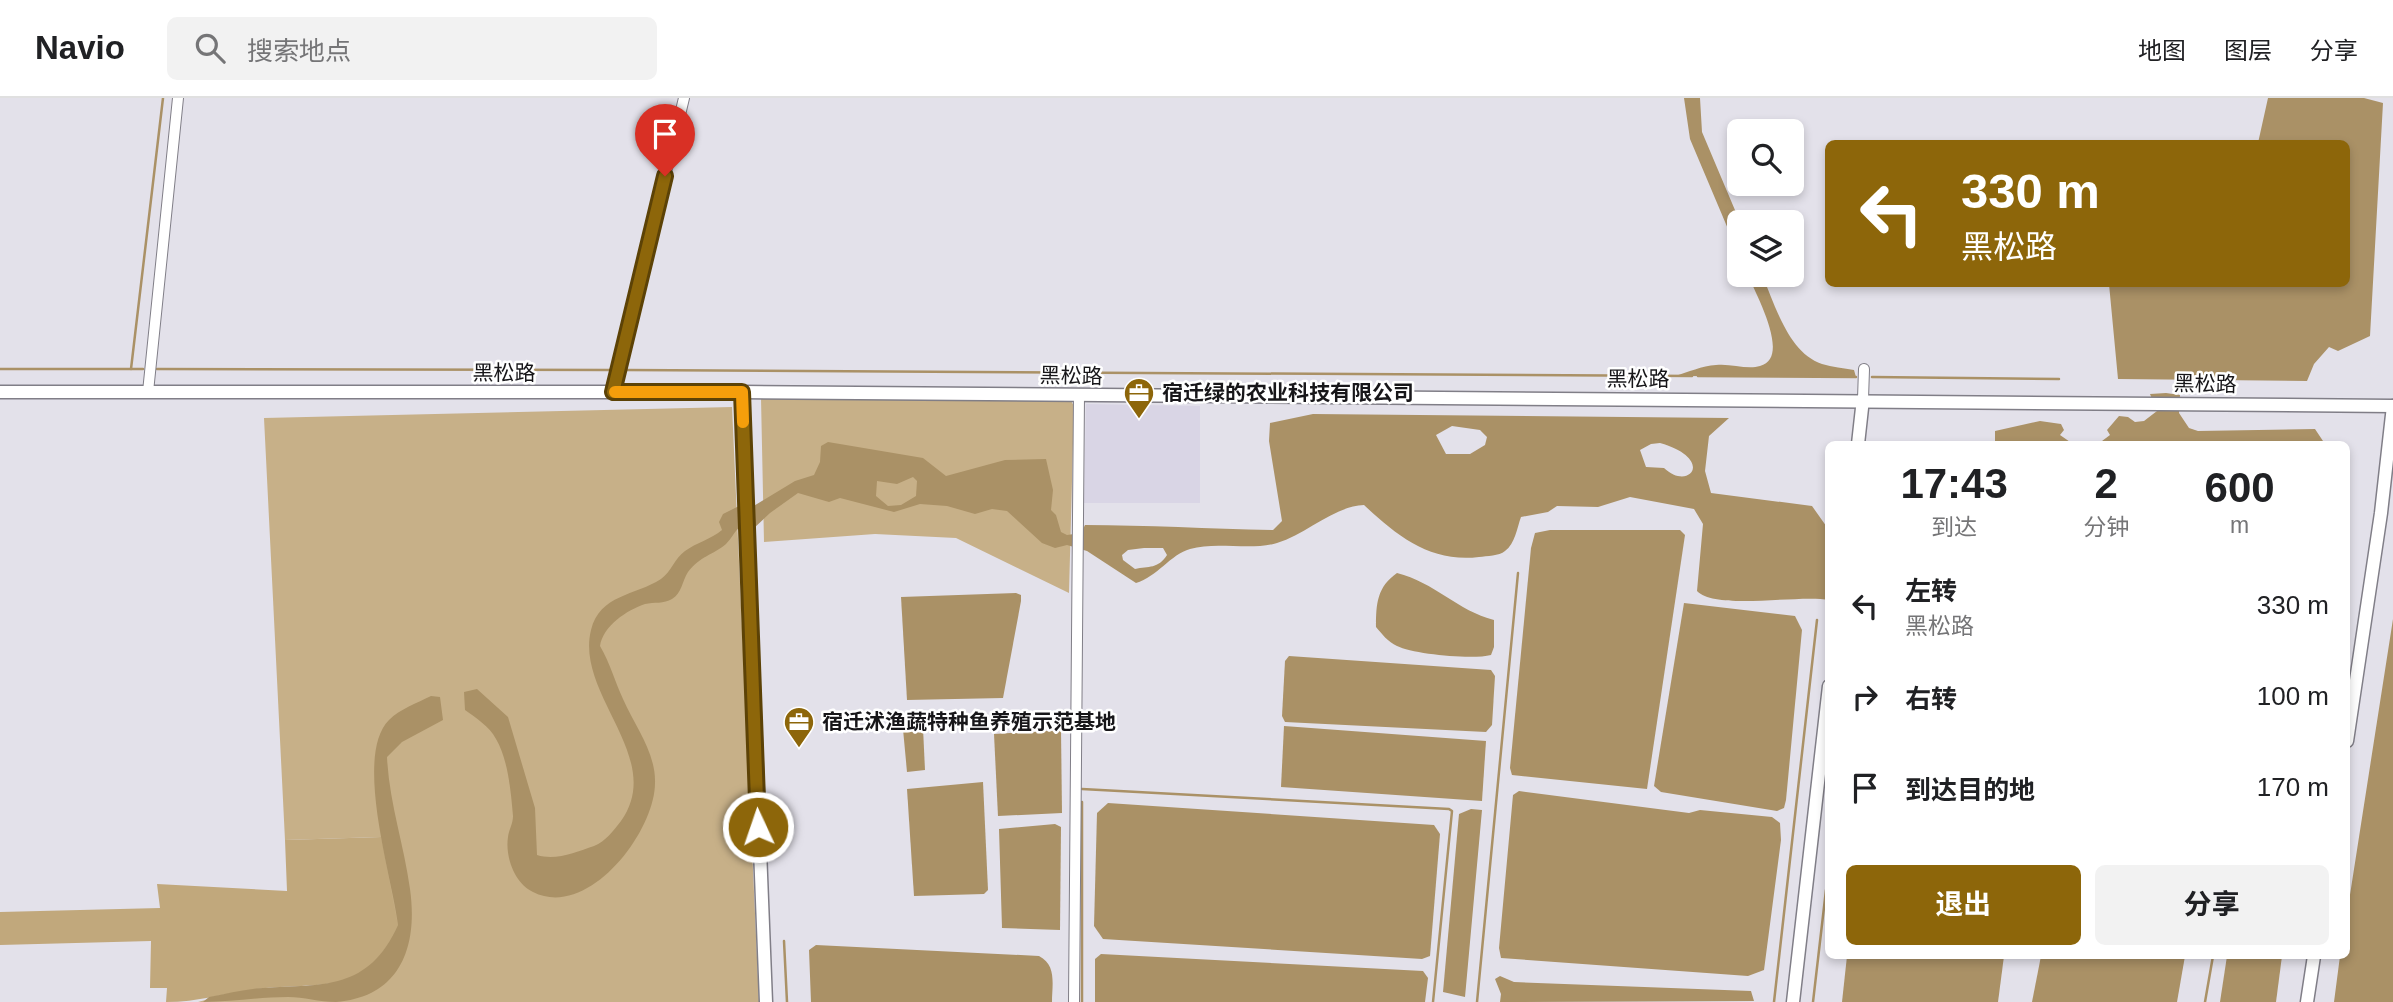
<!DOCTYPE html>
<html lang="zh">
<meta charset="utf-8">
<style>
body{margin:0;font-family:Arial,"Noto Sans SC",sans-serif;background:#f2f2f2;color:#202124;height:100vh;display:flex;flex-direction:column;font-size:26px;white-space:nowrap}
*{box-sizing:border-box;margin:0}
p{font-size:23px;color:#757577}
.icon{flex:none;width:38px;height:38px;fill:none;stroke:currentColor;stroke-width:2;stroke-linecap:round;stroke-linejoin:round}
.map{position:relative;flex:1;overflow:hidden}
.panel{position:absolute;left:1825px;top:343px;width:525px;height:518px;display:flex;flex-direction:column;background:#fff;border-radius:10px;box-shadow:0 4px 10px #0003}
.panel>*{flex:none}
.guide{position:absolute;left:1825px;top:42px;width:525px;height:147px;border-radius:10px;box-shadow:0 4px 10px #0003;background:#8d660a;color:#fff;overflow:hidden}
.fabs{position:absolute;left:1727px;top:21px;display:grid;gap:14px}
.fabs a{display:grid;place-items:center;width:77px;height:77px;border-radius:10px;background:#fff;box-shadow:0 4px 10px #0003;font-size:35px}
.pin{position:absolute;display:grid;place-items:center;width:60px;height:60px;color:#fff;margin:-72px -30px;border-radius:50% 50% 50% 0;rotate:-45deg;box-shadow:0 0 7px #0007}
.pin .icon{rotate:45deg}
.me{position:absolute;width:77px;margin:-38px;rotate:357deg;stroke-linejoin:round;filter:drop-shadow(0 0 5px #0008)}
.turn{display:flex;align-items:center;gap:24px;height:147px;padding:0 21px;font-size:32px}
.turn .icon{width:91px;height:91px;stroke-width:2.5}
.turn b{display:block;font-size:49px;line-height:60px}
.eta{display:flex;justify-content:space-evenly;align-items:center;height:119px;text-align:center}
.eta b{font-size:42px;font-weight:700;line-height:49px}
.button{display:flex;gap:14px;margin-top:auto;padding:14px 21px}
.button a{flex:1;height:80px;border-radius:10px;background:#8d660a;color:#fff;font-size:28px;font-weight:700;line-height:80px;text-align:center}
.button a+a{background:#f2f2f2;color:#202124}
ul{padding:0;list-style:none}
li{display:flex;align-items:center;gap:21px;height:91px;padding:0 21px}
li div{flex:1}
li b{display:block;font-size:26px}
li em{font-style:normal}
header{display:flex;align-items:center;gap:42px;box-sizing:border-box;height:98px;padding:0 35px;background:#fff;border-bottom:2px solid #e0e0e0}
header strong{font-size:33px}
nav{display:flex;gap:38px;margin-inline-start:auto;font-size:24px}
.search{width:490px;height:63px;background:#f2f2f2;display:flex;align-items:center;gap:18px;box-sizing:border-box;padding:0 24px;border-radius:10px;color:#757577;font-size:26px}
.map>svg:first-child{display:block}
.built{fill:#d9d5e5}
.green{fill:#c7b088}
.forest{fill:#c1a87c}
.water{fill:#aa9166;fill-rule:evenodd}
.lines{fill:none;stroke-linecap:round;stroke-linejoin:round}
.stream{stroke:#aa9166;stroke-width:2.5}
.minor-casing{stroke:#807e87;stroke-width:12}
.tertiary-casing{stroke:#807e87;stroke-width:15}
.secondary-casing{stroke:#807e87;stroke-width:15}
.minor{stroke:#fff;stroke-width:10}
.tertiary{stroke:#fff;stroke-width:12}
.secondary{stroke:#fff;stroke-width:12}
.route-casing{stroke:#5c4206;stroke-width:18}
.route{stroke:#8d660a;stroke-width:12}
.slow{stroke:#f59e0b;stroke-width:12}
.labels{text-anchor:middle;stroke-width:5;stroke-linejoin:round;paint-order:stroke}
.street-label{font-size:21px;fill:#171619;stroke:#fff}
.poi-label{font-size:21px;font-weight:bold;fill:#171619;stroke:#fff;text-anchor:start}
</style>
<header>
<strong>Navio</strong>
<div class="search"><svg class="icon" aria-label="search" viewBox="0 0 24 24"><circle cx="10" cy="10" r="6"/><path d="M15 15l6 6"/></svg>搜索地点</div>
<nav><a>地图</a><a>图层</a><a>分享</a></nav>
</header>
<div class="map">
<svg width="2393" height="904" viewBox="0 0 2393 904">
<rect width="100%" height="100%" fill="#e3e1ea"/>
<!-- built -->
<path class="built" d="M1086,306L1200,308V405H1084Z"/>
<!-- green -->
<g class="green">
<path d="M761,300L1070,301L1074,308L1069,495L956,440L875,436L764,444Z"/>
<path d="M732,309L759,904H198L224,897L331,886L380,739L285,742L264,320Z"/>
</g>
<!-- forest -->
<path class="forest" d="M381,739L398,827C364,900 322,883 257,891C225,895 198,904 166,904L167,890H150L151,843L0,847V814L160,810L157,786L287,793L285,742Z"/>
<!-- water -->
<g class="water">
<path d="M1684,0H1700L1702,34L1740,124L1739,157L1690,41Z"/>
<path d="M2268,0H2364L2383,5L2370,238L2338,253L2329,249L2314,266L2307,283L2118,281L2109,186H2347V46L2258,45Z"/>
<path d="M1748,177H1762C1775,206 1788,255 1822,266C1832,269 1844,270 1854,272L1856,279L1675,278C1688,274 1702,268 1716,267C1730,265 1747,272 1760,268C1792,260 1755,195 1748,177Z"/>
<path d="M2166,295L2180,297L2179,315L2189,330L2198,333L2315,331L2325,346H2098L2110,337L2107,332L2119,318L2128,319L2135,324L2144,323L2157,313L2150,296Z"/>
<path d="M1313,316L1729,320L1709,338L1705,373L1711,395L1812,408L1829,432V502C1799,496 1717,513 1697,493L1703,426L1694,411L1630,399L1598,409L1557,408L1548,414L1521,419C1517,430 1515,446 1505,453C1499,458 1487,458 1479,459C1431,465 1397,438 1364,407C1334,408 1307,436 1277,445C1249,453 1217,443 1190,451C1171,456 1157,479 1136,485L1087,453L1067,447L1055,450L1042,445L1007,413L992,411L975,416L947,408L920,406L894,414L840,400L829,404L798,395L770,415L753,431L752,409L795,383L814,377L820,364L821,348L828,344L923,360L946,378L1005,362L1046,361L1053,392L1051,412L1056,417L1061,434L1067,437L1081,435L1085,427C1147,427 1210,431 1273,432L1282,423L1269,343L1270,325ZM1452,328L1480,332L1487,339L1485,347L1470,356H1446L1436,337ZM1660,345C1716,361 1689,394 1664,370L1646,369L1640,352L1651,346ZM913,379L917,383L916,398L901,407L888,408L876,398L877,383L897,386ZM1144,450H1163L1167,457C1158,471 1149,468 1135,471L1123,462L1122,457L1128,452Z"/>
<path d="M2040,323L2061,326L2064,332L2060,337L2073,346H1995V333Z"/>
<path d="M743,406L744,426C735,431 733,439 726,446C713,457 700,458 688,474C682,483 682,495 672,501C664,506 654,504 645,506C627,512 603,528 600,548C610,565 615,584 623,601C635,628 656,655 655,685C655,734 588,822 533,794C514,785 505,758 508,739C509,731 513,726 513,718C511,694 508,661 496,641C489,628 476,620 465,612L464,594L477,591L508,619L535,710L537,757C556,763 576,754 594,748C606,743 613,733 621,723C666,660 575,597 591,532C600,496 635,498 661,481C671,474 675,460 685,453C696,445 711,441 722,432L719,424L723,416Z"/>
<path d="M1550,432H1680L1685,437L1647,691L1512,677L1510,670L1531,450L1535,435Z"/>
<path d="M1397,475C1434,484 1458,513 1494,522V549L1491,557C1472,562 1413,556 1397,548C1388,544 1382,536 1376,529C1376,506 1377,489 1397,475Z"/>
<path d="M1016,495L1021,497V503L1003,600L907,602L901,499Z"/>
<path d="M1684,505L1795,518L1802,532L1786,702L1784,710L1777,713L1661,694L1654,688Z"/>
<path d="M2393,521V904H2334L2340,858H2347V816Z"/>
<path d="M1289,558L1491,572L1495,578L1492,627L1486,634L1285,624L1282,618L1285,563Z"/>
<path d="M431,598L440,599L443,622L402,644L387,659C389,704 404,747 410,791C418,848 401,899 336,904C319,904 304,899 288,899C259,899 231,904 203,904L209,899C227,896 245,891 263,890C324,886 368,893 398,827C393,782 353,658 389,622C400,611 417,605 431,598Z"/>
<path d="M1284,628L1486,643L1482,703L1281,689Z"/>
<path d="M923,630L925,672L907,674L903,631Z"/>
<path d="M1061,632L1062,715L998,718L994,636Z"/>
<path d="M983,684L988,792L984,796L914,798L907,691Z"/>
<path d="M1519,693L1689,715L1700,712L1772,719L1780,725L1781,742L1764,872L1748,878L1501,860L1499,850L1513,697Z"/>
<path d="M1108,705L1434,727L1440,736L1430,858L1422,861L1103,841L1094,828L1097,715Z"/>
<path d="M1471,711L1482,712L1465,899L1443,894L1459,716Z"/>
<path d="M1055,726L1061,729L1060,832L1002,830L999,731Z"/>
<path d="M816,847L1039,858C1057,867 1052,887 1052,904H811L809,852Z"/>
<path d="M1101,856L1423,873L1428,880L1425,904H1095V861Z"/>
<path d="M1847,858H2004L1998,904H1842Z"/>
<path d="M2041,858H2185L2177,904H2032Z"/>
<path d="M2227,858H2282L2276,904H2220Z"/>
<path d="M1500,878L1514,884L1751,893L1754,903L1500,904L1501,896L1495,881Z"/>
</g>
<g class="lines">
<!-- stream -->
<g class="stream">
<path d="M0,271H143"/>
<path d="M131,271L163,0"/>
<path d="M157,271L611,272"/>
<path d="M626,272L1692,278"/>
<path d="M1698,278L1856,279"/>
<path d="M1872,279L2059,281"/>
<path d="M1082,691L1449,711L1452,713L1433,904"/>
<path d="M784,843L787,904"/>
<path d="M1082,904V704"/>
<path d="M1477,904L1518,475"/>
<path d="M1774,904L1817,522"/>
<path d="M1813,904L1826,792"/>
<path d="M2205,904L2213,858"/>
</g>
<!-- minor casing -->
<g class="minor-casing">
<g id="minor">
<path d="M148,294L178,0"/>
<path d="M613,294L684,0"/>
<path d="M1863,301L1864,271"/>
<path d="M1074,904L1079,297"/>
</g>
</g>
<!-- tertiary casing -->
<g class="tertiary-casing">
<g id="tertiary">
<path d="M0,294H742L2393,308"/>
<path d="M742,294L766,904"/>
<path d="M1858,346L1863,301"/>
<path d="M1793,904L1829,588"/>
</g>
</g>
<!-- secondary casing -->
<g class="secondary-casing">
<g id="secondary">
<path d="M2347,643L2381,415L2393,308"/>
<path d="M2307,904L2314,858"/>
</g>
</g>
<!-- minor -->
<use href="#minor" class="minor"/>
<!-- tertiary -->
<use href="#tertiary" class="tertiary"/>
<!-- secondary -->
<use href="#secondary" class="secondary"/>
</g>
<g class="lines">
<!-- route casing -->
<g class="route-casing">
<path id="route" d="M665,78L613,294H742L758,729"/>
</g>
<!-- route -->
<use href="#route" class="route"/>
<!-- slow -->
<path class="slow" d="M615,294H742L743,324"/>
</g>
<!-- icons -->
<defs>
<g id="office-pin" transform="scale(1.575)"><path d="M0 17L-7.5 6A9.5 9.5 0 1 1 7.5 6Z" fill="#8d660a" stroke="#fff"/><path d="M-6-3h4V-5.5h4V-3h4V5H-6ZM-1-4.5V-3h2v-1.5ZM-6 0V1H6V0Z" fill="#fff"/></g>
</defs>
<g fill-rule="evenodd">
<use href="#office-pin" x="1139" y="295"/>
<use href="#office-pin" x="799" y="624"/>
</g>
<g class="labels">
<!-- street labels -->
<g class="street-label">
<text x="504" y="282">黑松路</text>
<text transform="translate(1071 278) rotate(1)" y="7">黑松路</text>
<text x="1638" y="288">黑松路</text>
<text transform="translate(2205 286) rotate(1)" y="7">黑松路</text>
</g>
<!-- poi labels -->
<g class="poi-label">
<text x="1162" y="302">宿迁绿的农业科技有限公司</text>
<text x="822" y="631">宿迁沭渔蔬特种鱼养殖示范基地</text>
</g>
</g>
</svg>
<div class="fabs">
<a><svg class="icon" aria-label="search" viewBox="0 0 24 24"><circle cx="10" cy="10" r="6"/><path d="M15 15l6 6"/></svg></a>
<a><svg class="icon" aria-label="layers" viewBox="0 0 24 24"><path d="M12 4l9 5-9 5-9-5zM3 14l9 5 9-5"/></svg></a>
</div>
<div class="pin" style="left:665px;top:78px;background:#d93025"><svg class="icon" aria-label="arrive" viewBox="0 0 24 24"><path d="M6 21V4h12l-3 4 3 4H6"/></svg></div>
<svg class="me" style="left:758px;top:729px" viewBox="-20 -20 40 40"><circle r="17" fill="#8d660a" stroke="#fff" stroke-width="3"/><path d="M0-11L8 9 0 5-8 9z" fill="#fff"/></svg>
<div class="guide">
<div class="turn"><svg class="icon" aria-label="left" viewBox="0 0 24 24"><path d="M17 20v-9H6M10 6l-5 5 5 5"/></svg><div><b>330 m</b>黑松路</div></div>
</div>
<section class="panel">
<div class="eta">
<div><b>17:43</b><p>到达</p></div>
<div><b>2</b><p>分钟</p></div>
<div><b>600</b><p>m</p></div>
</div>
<ul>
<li><svg class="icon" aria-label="left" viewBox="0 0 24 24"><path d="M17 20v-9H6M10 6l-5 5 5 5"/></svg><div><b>左转</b><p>黑松路</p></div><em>330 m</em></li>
<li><svg class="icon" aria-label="right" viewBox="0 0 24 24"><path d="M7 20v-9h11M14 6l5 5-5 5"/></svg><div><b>右转</b></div><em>100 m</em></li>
<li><svg class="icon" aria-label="arrive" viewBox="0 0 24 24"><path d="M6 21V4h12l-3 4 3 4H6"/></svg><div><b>到达目的地</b></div><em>170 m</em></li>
</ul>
<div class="button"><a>退出</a><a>分享</a></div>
</section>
</div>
